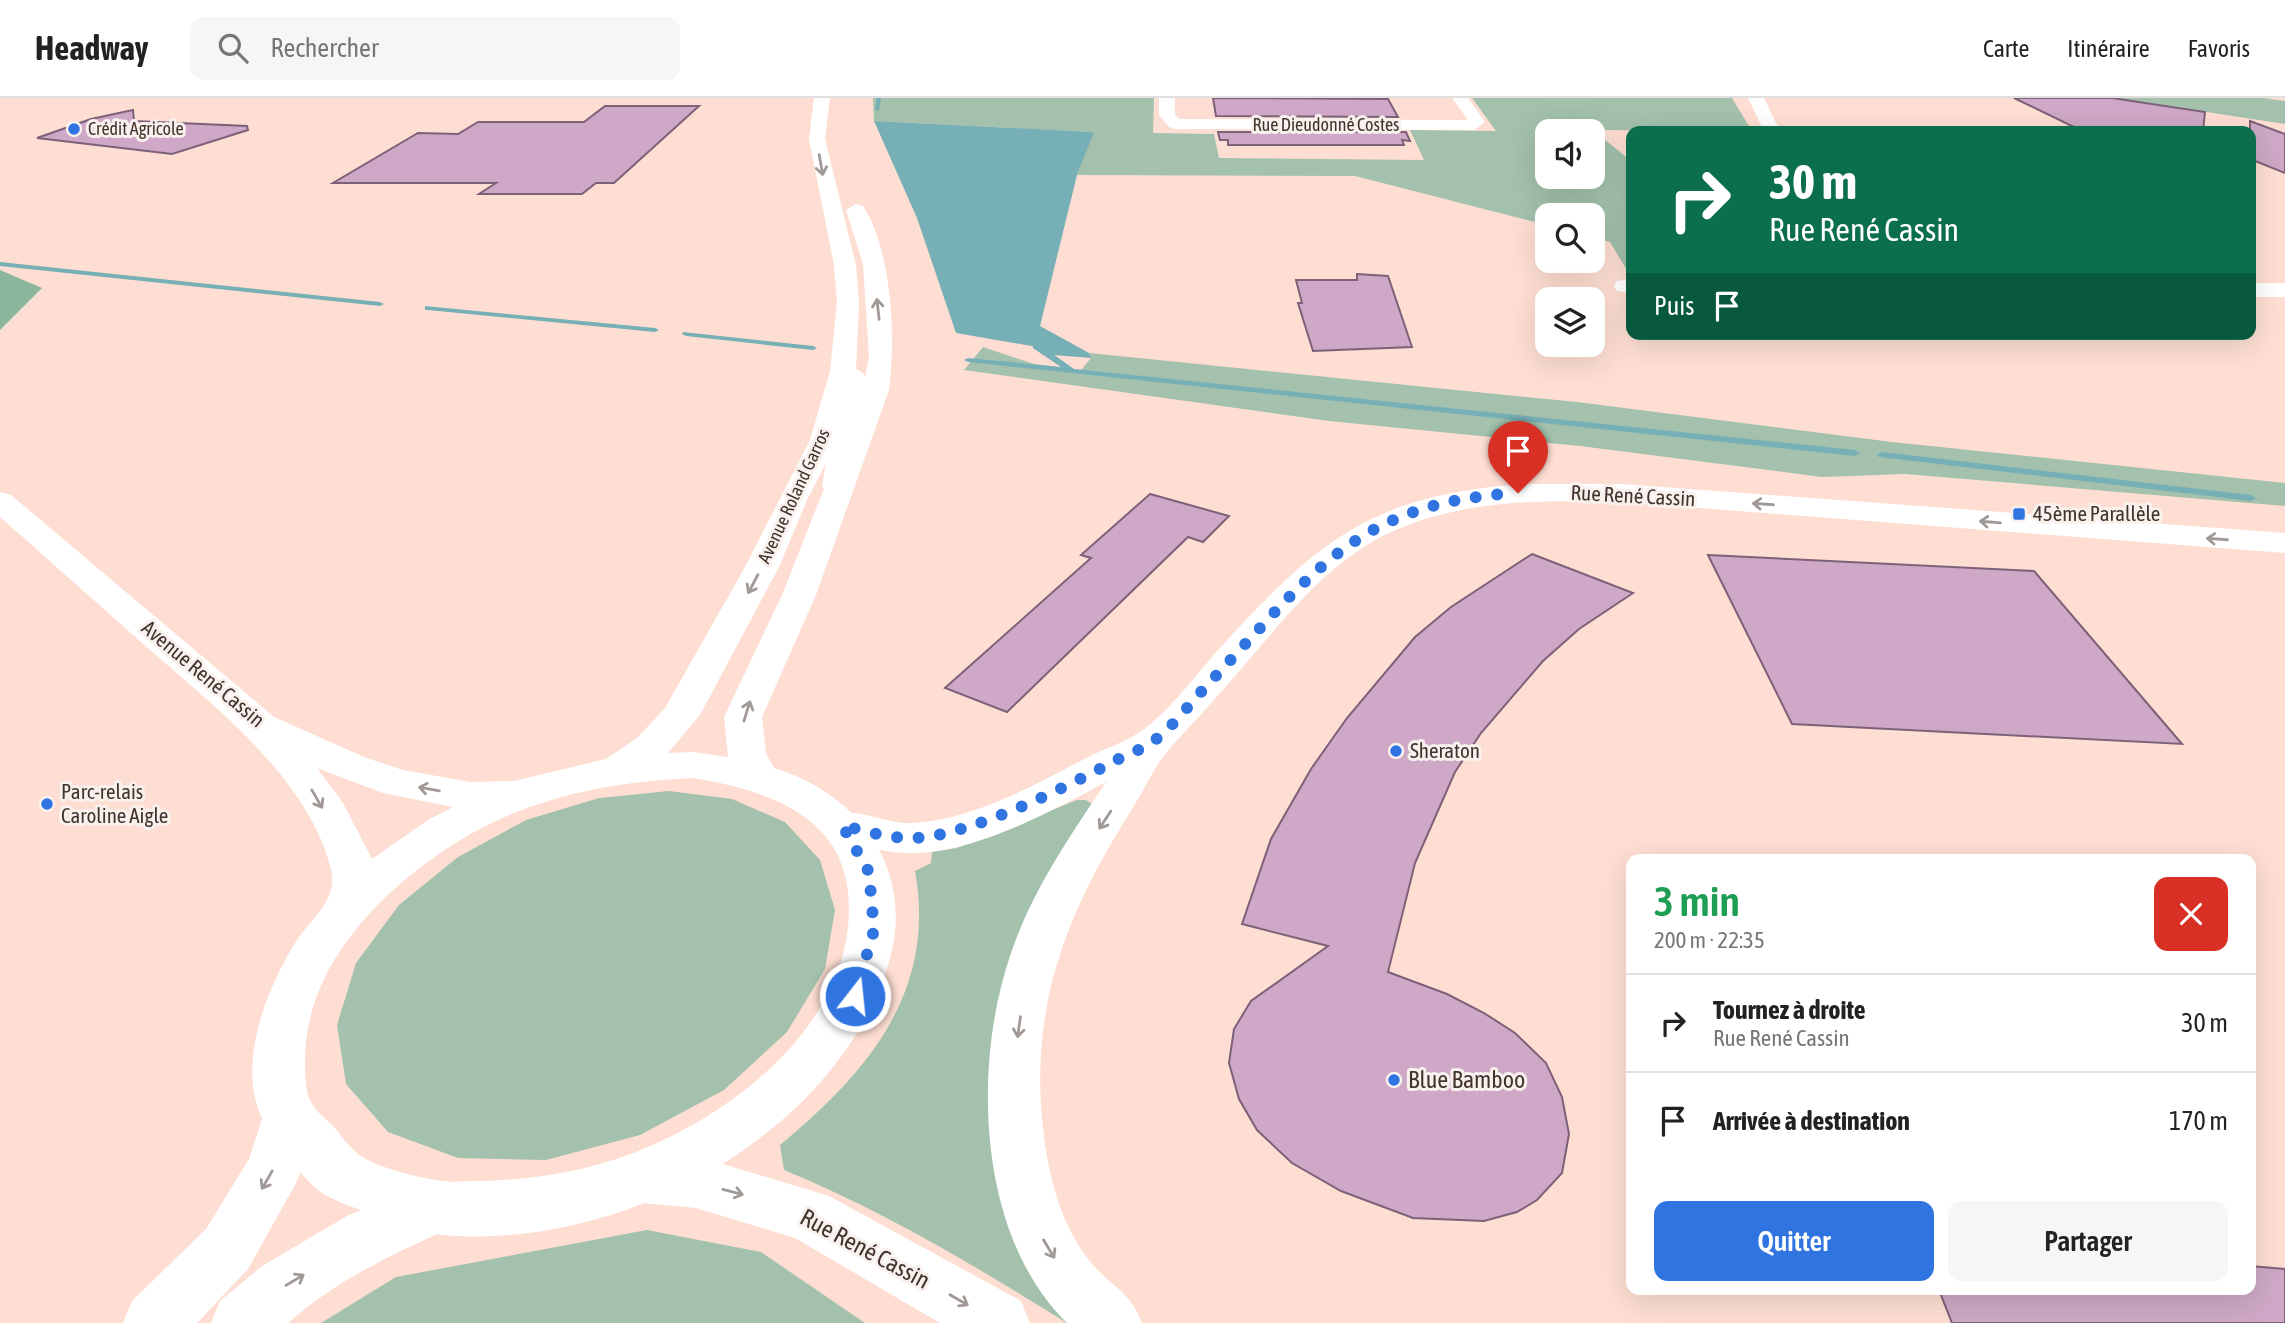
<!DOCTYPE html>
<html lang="fr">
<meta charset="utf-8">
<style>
body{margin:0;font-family:"Asap Condensed",sans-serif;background:#f6f6f6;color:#222;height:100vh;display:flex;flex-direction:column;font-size:26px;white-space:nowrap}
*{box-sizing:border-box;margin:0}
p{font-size:23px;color:#767676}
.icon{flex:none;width:38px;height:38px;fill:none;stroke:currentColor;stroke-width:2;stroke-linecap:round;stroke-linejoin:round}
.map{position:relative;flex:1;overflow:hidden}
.details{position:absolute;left:1626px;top:756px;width:630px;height:441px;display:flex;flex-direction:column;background:#fff;border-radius:14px;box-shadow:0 7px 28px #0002}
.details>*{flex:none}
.banner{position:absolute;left:1626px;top:28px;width:630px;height:214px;border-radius:14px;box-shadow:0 7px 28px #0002;background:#0b6e4f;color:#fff;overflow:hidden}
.fabs{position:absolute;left:1535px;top:21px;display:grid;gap:14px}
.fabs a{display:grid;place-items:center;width:70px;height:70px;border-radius:14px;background:#fff;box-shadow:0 7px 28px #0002;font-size:35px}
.pin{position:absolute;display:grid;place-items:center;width:60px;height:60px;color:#fff;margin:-72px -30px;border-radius:50% 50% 50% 0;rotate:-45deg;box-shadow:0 0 7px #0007}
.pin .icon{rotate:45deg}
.me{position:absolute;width:77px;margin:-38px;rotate:16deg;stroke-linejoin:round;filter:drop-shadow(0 0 5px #0008)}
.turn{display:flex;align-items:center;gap:24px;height:147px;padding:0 28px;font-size:32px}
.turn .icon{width:91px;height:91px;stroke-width:2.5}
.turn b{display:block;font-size:49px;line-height:60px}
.then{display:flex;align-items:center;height:66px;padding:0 28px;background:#0003;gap:14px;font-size:26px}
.round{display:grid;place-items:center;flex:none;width:74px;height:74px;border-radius:14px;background:#f6f6f6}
.summary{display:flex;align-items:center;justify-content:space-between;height:119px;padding:0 28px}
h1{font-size:42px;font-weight:600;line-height:52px;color:#1e9e55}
.button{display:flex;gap:14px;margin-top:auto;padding:14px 28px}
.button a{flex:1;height:80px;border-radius:14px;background:#3074e1;color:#fff;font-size:28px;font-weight:600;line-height:80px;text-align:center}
.button a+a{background:#f6f6f6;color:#222}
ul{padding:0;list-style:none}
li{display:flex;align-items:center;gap:21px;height:98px;padding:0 28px;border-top:2px solid #e0e0e0}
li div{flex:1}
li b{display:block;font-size:26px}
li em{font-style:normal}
header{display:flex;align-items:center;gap:42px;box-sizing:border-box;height:98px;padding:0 35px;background:#fff;border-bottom:2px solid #e0e0e0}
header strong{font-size:33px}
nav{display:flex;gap:38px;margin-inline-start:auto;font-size:24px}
.search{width:490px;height:63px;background:#f6f6f6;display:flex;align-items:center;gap:18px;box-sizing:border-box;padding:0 24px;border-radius:14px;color:#767676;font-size:26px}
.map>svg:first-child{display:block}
.green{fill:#a3c1ad;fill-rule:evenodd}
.forest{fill:#8cb69b}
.water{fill:#76afb6}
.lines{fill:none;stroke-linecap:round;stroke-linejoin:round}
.stream{fill:#76afb6;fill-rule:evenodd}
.building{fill:#cea8c6;stroke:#7d6178;stroke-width:2}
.street{fill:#fff;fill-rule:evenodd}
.secondary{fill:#fff;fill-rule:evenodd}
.primary{fill:#fff;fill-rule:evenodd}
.oneway{stroke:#a09996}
.route{stroke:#3074e1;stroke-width:12;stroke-dasharray:0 21.6}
.poi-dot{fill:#3074e1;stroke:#f9f1ee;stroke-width:2.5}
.labels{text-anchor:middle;stroke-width:6;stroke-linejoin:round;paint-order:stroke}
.far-street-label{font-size:18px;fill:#42332d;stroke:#f9f1ee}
.far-poi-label{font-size:18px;fill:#42332d;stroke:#f9f1ee;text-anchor:start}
.street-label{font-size:21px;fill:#42332d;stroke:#f9f1ee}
.poi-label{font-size:21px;fill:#42332d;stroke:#f9f1ee;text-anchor:start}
.near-poi-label{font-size:24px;fill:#42332d;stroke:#f9f1ee;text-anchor:start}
.near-street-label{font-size:24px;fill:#42332d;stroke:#f9f1ee}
</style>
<header>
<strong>Headway</strong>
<div class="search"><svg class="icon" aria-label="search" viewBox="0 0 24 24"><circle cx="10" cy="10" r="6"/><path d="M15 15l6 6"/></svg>Rechercher</div>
<nav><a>Carte</a><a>Itinéraire</a><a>Favoris</a></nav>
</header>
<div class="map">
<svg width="2285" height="1225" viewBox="0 0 2285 1225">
<rect width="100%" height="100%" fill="#feded2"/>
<!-- green -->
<g class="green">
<path d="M873,0H1154L1153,35L1214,36L1219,60L1424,62L1410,32L1496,33L1472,0H1732L1752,33L1593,32L1631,63V179L1610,144L1593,139L1592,117H1547V127L1355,78L1077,77L1093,34L874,23ZM1547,33H1592V79H1547Z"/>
<path d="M2115,0H2263L2285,3V26Z"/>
<path d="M983,249L1034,266L1081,272L1091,260L1089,255L1577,304L1892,344L2285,385V408L1905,376L1822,379L1580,348L1329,323L964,272Z"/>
<path d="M669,693L732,701L785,724L820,762L835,812L825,871L787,934L724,992L640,1037L546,1062L458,1060L388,1034L346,986L337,927L356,865L399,807L458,759L526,722L599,700Z"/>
<path d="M1077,702H1086L1095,708L1004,902L1081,1225H1067C975,1168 884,1113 784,1072L780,1047C867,975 937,894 915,773L931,765L932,754L957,750Z"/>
<path d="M647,1132L761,1154L865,1225H321L396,1179Z"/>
</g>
<!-- forest -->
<path class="forest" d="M0,172L42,190L0,232Z"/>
<!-- water -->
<path class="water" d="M874,23L1094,34L1077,77L1040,228L1089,255L1091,260L1041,256L1037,249L956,235L917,120Z"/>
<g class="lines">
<!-- stream -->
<g class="stream">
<path d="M877,0H881L879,12L877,13L875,12Z"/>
<path d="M0,164L380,204L384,206L380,208L0,168Z"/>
<path d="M425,208L655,230L659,232L655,234L428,212H425Z"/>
<path d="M683,234L813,248L817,250L813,252L686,238L682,236Z"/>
<path d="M1033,246H1039L1074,271L1855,352L1860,355L1855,358L968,264L964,262L968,260L1061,269L1033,250Z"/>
<path d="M1882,354L2251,397L2256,400L2251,403L1879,359L1877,357Z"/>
</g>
</g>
<!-- building -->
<g class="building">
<path d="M1213,0L1388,1L1398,19L1216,18Z"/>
<path d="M2014,0H2112L2205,14L2203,33H2082Z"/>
<path d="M605,8H699L614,85H596L582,96H479L496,85H333L418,35L458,36L478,24H584Z"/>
<path d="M133,12L134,23L247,28L248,32L172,56L37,40L91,21Z"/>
<path d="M2250,23L2285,36V75L2250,61Z"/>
<path d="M1218,34H1406L1410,43L1402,42L1404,47H1228V42H1220Z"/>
<path d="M1357,176L1388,178L1412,249L1313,253L1298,205H1302L1296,182H1357Z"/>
<path d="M1150,396L1229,418L1203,444L1188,439L1007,614L945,590L1091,460L1081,457Z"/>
<path d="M1532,456L1633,495L1579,531L1543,563L1481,635L1455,674L1415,765L1388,874L1447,896L1484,915L1515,935L1546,965L1562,999L1569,1036L1562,1075L1537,1102L1517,1114L1484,1123L1413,1120L1341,1093L1292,1065L1257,1032L1239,1001L1229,965L1234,931L1251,903L1328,848L1242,826L1271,741L1311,671L1347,620L1415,539L1451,509Z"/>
<path d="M1708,457L2034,473L2182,646L1792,626Z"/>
<path d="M2250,1168L2285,1171V1225H1952L1939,1192H2250Z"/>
</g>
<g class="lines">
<!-- street -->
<g class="street">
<path d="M1159,0H1175V16L1179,21L1468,22L1452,0H1468L1485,24L1474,32L1175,31L1169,29L1159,17Z"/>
<path d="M1748,0H1764L1776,25L1784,33L1763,31Z"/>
<path d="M1631,181V195L1617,193L1614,188L1617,183Z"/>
<rect x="2250" y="185" width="35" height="14"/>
<path d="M843,265L862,274L866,279L852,388L848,394L837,397L826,394L822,388L840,282L830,273L834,268Z"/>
</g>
<!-- secondary -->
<g class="secondary">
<path d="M1527,386H1622L2285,435V455L1622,404C1543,402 1462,401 1389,435C1329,463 1284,521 1241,571C1218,598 1194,624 1170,650C1155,667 1144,692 1132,711C1068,812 1029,907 1043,1030C1048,1077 1061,1130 1093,1167C1115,1192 1128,1191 1142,1225H1067C977,1137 972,967 1011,855C1032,793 1070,738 1106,684C1050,714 970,758 905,755C879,754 852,745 827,738L821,727L827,716C856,708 885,727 915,725C978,720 1038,685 1092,657C1107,650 1122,645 1135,637C1166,619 1196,576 1220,550C1320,440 1374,396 1527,386Z"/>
<path d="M288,993L307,1000L315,1017L303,1069L295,1087L248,1171L197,1225H123L132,1203L206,1131L249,1061L269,1000Z"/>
<path d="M642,1053L696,1058L829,1098L1021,1203L1030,1225H940L795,1140L696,1110L642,1105L622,1097L614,1079L622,1061Z"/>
<path d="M435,1082L455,1090L464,1109L455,1128C397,1154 336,1182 288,1225H211L220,1203L262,1168L347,1118Z"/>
</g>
<!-- primary -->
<path class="primary" d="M814,0H830L825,41L856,167L859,205L856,273L838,342L807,402L779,469L700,617L668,655L693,654L728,659L724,619L782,497L863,292L869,258L863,166L846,112L856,106L863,108C892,153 896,240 889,292L816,497L762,619L766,655L774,670C860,696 916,773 889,864C836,1039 619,1153 443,1137C420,1135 396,1124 374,1117C358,1111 339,1105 324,1096C306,1085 289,1059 276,1043C229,986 261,903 293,848C309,821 339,804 331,771C308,680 215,609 149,551C99,507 50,463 0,419V394L11,397L274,619L364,659L403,672L470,684L514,683L606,661L637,640L665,610L745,469L810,342L830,273L837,205L834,167L809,41ZM317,670L383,695L453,709L428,722L372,761L343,705ZM693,680C760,691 840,714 848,794C861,920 734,1018 628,1057C581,1074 531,1082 481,1083C466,1083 450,1085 436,1082C413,1078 377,1070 358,1056C348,1048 341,1037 333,1028C326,1021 317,1014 312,1006C305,995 305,976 305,962C305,868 382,791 457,744C530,699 609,684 693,680Z"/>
</g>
<!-- one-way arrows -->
<defs><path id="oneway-shaft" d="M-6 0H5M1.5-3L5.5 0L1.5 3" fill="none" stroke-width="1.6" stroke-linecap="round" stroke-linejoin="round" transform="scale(1.75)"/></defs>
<g class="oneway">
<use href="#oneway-shaft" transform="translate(821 67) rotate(80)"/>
<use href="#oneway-shaft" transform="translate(878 211) rotate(-96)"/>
<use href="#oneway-shaft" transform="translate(1763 406) rotate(-176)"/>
<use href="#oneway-shaft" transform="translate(1990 424) rotate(-175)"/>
<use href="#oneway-shaft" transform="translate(2217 441) rotate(-176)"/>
<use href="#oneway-shaft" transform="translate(753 486) rotate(118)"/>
<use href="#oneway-shaft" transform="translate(747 613) rotate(-73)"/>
<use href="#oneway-shaft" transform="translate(429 691) rotate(-170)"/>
<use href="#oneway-shaft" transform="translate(317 701) rotate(60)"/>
<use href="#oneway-shaft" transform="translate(1105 722) rotate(123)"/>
<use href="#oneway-shaft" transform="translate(1019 929) rotate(98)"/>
<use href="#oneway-shaft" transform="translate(267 1082) rotate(120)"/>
<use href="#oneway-shaft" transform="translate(733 1094) rotate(15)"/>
<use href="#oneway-shaft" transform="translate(1049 1151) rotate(59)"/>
<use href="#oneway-shaft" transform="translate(295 1182) rotate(-31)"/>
<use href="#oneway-shaft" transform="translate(959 1202) rotate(30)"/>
</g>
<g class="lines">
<!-- route -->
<path class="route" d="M855,898L874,832L869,774L842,727C865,733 890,741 915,740C975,736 1063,690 1117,662C1129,655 1144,651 1155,642C1176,626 1194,600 1213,581C1314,473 1359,404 1518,395"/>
</g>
<!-- markers -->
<g class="poi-dot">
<circle cx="74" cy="31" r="7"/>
<rect x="2012" y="409" width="14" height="14" rx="3.5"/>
<circle cx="1396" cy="653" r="7"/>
<circle cx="47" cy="706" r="7"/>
<circle cx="1394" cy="982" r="7"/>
</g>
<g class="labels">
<!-- far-street labels -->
<g class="far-street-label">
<text x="1326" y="33">Rue Dieudonné Costes</text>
<text transform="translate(794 398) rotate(-65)" y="6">Avenue Roland Garros</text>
</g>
<!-- far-poi labels -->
<g class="far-poi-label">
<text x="88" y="37">Crédit Agricole</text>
</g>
<!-- street labels -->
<g class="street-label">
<text transform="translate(1633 398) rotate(3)" y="7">Rue René Cassin</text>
<text transform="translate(203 576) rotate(40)" y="7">Avenue René Cassin</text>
</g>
<!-- poi labels -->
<g class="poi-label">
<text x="2033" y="423">45ème Parallèle</text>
<text x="1410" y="660">Sheraton</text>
<text x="61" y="701">Parc-relais<tspan x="61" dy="24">Caroline Aigle</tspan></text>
</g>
<!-- near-poi labels -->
<g class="near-poi-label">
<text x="1408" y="990">Blue Bamboo</text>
</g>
<!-- near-street labels -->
<g class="near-street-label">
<text transform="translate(865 1151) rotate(28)" y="8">Rue René Cassin</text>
</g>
</g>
</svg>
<div class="fabs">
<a><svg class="icon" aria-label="sound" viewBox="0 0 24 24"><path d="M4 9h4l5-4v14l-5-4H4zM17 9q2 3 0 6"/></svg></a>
<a><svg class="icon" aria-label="search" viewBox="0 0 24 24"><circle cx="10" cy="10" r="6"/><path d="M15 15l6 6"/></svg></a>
<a><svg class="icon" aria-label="layers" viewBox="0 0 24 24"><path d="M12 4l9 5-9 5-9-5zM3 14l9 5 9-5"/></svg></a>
</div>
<div class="pin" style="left:1518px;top:395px;background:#d93025"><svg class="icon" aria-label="arrive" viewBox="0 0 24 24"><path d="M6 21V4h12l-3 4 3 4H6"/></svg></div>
<svg class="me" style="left:855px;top:898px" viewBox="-20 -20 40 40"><circle r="17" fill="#3074e1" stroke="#fff" stroke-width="3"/><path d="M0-11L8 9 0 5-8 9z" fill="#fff"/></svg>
<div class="banner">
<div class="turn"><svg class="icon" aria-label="right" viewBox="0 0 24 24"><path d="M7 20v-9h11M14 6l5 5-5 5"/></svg><div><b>30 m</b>Rue René Cassin</div></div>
<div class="then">Puis<svg class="icon" aria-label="arrive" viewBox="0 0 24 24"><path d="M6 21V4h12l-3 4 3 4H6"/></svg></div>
</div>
<section class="details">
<div class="summary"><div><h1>3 min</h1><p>200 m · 22:35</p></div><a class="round" style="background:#d93025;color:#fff"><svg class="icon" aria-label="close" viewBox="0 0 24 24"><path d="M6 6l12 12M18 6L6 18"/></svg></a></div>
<ul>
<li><svg class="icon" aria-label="right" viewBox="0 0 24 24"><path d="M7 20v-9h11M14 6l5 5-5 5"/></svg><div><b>Tournez à droite</b><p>Rue René Cassin</p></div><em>30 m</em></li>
<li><svg class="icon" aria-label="arrive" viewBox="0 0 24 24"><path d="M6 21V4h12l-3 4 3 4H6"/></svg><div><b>Arrivée à destination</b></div><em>170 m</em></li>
</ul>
<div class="button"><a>Quitter</a><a>Partager</a></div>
</section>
</div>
